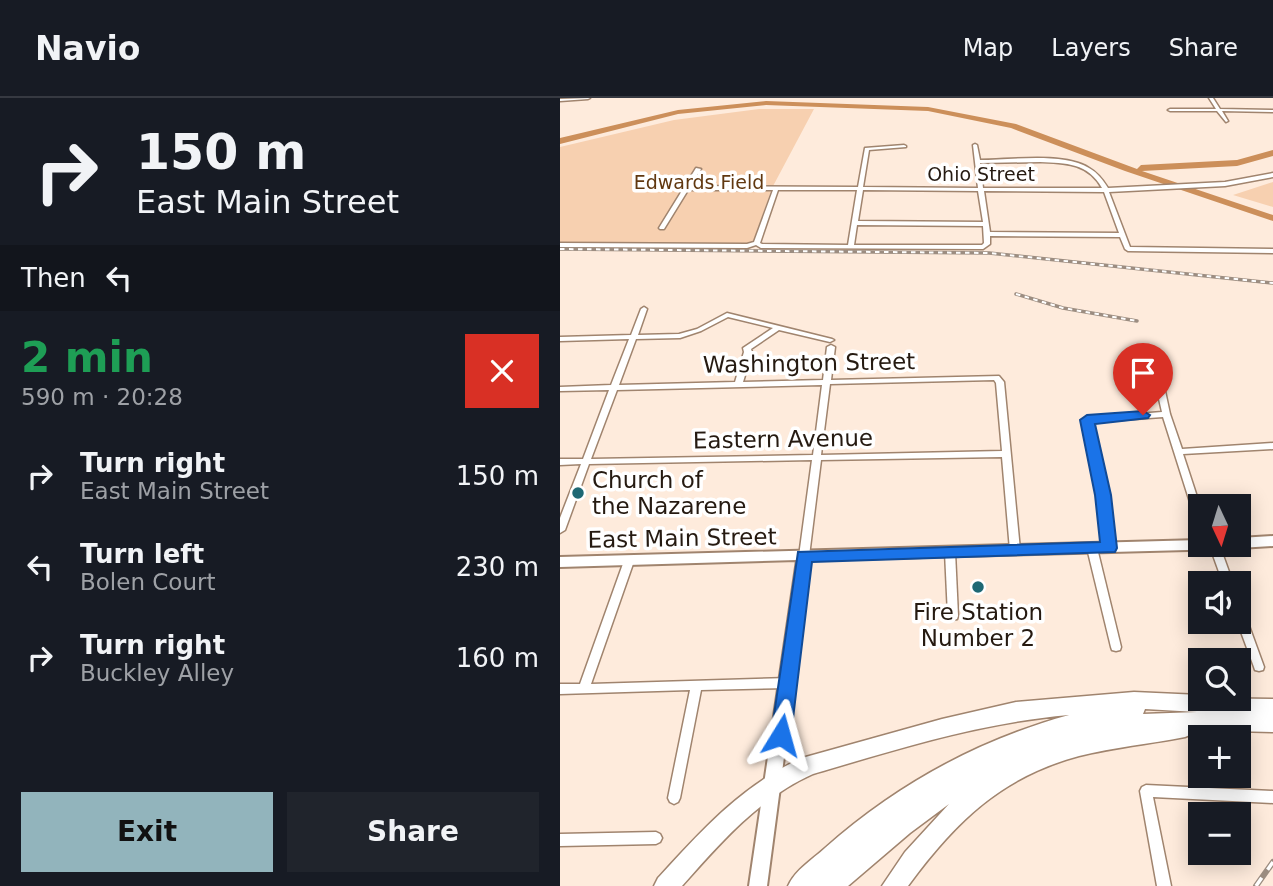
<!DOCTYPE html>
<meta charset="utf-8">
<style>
body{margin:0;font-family:"DejaVu Sans",sans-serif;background:#20242c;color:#f1f3f6;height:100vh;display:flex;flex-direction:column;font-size:26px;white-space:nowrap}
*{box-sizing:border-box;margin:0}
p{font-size:23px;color:#9ea1a6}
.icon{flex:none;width:38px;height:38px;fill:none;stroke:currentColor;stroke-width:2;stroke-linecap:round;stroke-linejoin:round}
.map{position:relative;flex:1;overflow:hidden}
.sheet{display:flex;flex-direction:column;background:#171b24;width:560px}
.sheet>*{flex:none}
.guide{background:#171b24;color:#f1f3f6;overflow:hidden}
.needle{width:46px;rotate:176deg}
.tools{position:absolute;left:628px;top:396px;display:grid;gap:14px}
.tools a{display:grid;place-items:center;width:63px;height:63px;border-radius:0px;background:#171b24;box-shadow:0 4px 18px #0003;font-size:35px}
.pin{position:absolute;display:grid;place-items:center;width:60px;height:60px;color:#fff;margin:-72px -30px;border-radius:50% 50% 50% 0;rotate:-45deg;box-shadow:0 0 7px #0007}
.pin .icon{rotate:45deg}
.me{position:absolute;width:77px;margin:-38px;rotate:8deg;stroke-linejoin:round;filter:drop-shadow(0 0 5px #0008)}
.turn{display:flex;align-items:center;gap:24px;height:147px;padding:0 21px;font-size:32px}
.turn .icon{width:91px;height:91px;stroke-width:2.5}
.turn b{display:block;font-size:49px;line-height:60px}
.then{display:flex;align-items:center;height:66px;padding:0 21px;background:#0003;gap:14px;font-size:26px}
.round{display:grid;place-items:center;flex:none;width:74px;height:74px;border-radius:0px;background:#20242c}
.overview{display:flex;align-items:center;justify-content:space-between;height:119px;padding:0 21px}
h1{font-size:42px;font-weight:800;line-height:52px;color:#1e9e55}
.primary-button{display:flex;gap:14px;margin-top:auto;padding:14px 21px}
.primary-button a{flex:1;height:80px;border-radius:0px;background:#92b4bc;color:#111;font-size:28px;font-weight:800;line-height:80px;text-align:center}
.primary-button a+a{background:#20242c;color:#f1f3f6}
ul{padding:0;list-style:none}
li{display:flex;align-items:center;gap:21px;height:91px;padding:0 21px}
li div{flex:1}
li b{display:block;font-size:26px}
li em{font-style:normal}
header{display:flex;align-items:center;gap:42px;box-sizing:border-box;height:98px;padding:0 35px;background:#171b24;border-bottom:2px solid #363941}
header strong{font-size:33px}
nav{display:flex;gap:38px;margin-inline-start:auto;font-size:24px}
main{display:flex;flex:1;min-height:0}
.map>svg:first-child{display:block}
.green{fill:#f7d0b0}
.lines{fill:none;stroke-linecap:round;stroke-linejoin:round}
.river{fill:#cc8f5a;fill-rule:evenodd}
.minor-casing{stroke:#a0846e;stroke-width:3}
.secondary-casing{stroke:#a0846e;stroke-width:4}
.motorway-casing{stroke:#a0846e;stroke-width:3}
.minor{fill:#fff;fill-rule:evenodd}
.secondary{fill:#fff;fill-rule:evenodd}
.motorway{fill:#fff;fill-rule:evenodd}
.rail-far1-casing{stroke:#9c8d81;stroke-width:3.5}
.rail-casing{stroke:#9c8d81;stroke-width:6}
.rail-far1{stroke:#fff;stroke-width:2;stroke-dasharray:4.5;stroke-linecap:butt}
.rail{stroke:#fff;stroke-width:3.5;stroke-dasharray:10;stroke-linecap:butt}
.route{fill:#1a73e8;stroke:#114b97;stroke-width:2}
.poi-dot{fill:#1e6874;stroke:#fff;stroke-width:2.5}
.labels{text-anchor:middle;stroke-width:7;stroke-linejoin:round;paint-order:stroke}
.far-street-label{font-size:19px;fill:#251a11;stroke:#fff}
.far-park-label{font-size:19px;fill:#613810;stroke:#fff}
.street-label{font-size:23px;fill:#251a11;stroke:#fff}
.poi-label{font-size:23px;fill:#251a11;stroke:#fff;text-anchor:start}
</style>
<header>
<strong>Navio</strong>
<nav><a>Map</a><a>Layers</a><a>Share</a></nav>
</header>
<main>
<section class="sheet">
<div class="guide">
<div class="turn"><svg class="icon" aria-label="right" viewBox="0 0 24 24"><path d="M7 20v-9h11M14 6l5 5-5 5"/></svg><div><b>150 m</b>East Main Street</div></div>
<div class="then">Then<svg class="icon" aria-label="left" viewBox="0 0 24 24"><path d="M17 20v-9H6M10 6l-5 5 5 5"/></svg></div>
</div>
<div class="overview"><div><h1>2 min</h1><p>590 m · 20:28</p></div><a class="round" style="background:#d93025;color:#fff"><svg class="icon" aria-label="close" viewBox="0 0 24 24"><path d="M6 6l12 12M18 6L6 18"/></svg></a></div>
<ul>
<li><svg class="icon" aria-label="right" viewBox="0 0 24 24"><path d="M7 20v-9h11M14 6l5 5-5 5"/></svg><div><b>Turn right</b><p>East Main Street</p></div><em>150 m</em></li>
<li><svg class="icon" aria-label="left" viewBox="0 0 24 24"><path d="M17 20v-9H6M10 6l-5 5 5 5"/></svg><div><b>Turn left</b><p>Bolen Court</p></div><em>230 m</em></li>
<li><svg class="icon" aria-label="right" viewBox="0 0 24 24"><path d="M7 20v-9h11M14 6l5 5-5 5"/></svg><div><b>Turn right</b><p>Buckley Alley</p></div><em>160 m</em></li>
</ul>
<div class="primary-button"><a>Exit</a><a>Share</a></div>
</section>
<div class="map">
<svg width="713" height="788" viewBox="0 0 713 788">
<rect width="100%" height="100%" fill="#feebdc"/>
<!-- green -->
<g class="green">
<path d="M199,11H254L212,90L191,150H0V49L114,22Z"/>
<path d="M713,84V109L673,97Z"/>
</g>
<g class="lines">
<!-- river -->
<path class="river" d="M206,3L368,9L456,26L577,71L581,67L677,62L713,52V58L677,68L582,73L713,117V123L565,73L451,30L368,13L206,7L118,16L0,46V40L118,12Z"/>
<!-- minor casing -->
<g class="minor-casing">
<g id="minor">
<path d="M30,0L28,1L0,3V1Z"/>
<path d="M649,0H653L660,11L713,12V14L662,13L668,23L666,24L657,13H610L608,12L610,11H656Z"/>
<path d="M415,46L417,47L420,62C450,62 503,54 529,70C538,75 543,82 548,90L665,84L713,75V79L665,88L549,94L570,149L713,151V155L568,153L565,151L560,139L430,138V146L423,151L201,150L196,147L187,150L0,149V145L187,146L194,144L213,92H128L104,131H100L99,130L136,70L141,71L130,88L298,89L305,50L344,47L346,48V49L309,52L303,89L418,90L413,47ZM480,64C506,65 528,65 542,90H423L420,65ZM218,92H297L288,147L202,146L200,145ZM303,92L418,93L423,124L298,123ZM424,93L544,94L559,135L430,134ZM297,127L423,128L424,145L422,147H294Z"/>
<path d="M84,209L87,211L78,237L119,236L137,231L167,215L272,241L274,242L270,244L219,232L191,251L192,254L183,284L263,282L267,249L271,247L275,249L271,282L439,278L444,284L460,452L458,454H452L450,452L442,359L261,362L249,458L247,460H241L239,458L252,362L29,366L5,432L0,435V420L21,366L0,367V361H23L49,292L0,293V289L51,287L69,241L0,243V239L71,237L81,211ZM168,219L213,230L183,250L184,254L175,284L59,287L76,241L120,240L141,233ZM434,282L436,285L442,353L261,357L270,286ZM262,287L253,357L31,361L57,292Z"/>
<path d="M595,277H601L602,279L610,316L622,351L713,345V351L623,356L640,408V423L635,420L603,319L531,324L547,397L554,450L552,452H546L544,450L539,397L523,322L527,320L602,314L594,279Z"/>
<path d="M649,446H659L673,485H663Z"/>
<path d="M532,447L535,448L537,450L561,549L560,552L556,553L552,552L551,549L527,450L529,448Z"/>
<path d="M390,451L393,452L395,454L398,518L397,521L393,522L389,521L388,518L385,454L387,452Z"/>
<path d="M69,460L72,461L74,463L31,586L229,580L233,582L234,585L233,588L229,590L141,592L120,700L118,704L114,706L110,704L108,700L130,592L0,596V586H20L64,463L66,461Z"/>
<path d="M679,510L683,511L684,514L704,569L703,572L699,573L695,572L694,569L677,523H679Z"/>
<path d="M586,687L713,693V705L593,699L611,788H597L580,693L582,689Z"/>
<path d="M96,734L100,736L102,740L100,744L96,746L0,748V736Z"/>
</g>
</g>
<!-- secondary casing -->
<g class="secondary-casing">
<g id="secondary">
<path d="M713,438V448L679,450L673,446H679V440Z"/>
<path d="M640,442V446H672L666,451L250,462L207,788H189L237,462L0,469V459Z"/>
</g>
</g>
<!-- motorway casing -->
<g class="motorway-casing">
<path id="motorway" d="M574,594L640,597V600L713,601V634L634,632L632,636L625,639C590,646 554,649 519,658C441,679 395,724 348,788H322L345,754L389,706L350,735L288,788H228C235,772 253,761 265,750C336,687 418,642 509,617C419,625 338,651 253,676C199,700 160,745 122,788H94L98,780C141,733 182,687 242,660L382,621L456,604ZM585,611L637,614L583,616Z"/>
</g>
<!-- minor -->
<use href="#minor" class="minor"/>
<!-- secondary -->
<use href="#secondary" class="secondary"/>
<!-- motorway -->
<use href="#motorway" class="motorway"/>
<!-- rail-far1 casing -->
<g class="rail-far1-casing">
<g id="rail-far1">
<path d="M0,151L429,155L713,185"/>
<path d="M456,196L503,210L577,223"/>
</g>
</g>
<!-- rail casing -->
<g class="rail-casing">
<path id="rail" d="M696,788L713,764"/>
</g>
<!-- rail-far1 -->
<use href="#rail-far1" class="rail-far1"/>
<!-- rail -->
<use href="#rail" class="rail"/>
</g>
<!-- route -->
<path class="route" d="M583,313L590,317L588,320L535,326L551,397L557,450L555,454L252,464L231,637L228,644L221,646L214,644L211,637L238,454L540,444L535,397L520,322L527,317Z"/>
<!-- markers -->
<g class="poi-dot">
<circle cx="18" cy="395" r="7"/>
<circle cx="418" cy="489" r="7"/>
</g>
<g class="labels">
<!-- far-street labels -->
<g class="far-street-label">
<text x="421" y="83">Ohio Street</text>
</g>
<!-- far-park labels -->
<g class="far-park-label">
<text x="139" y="91">Edwards Field</text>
</g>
<!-- street labels -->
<g class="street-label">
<text transform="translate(249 265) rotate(-1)" y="8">Washington Street</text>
<text transform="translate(223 341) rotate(-1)" y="8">Eastern Avenue</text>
<text transform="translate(122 440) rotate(-1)" y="8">East Main Street</text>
</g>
<!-- poi labels -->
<g class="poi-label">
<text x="32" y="390">Church of<tspan x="32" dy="26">the Nazarene</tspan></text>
<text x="418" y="522" text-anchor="middle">Fire Station<tspan x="418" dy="26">Number 2</tspan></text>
</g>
</g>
</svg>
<div class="tools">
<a><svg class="needle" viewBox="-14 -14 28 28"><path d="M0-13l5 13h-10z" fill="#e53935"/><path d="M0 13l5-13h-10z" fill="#9ea1a6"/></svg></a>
<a><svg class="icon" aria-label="sound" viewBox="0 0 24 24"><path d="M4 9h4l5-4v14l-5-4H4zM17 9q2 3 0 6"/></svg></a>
<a><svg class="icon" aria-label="search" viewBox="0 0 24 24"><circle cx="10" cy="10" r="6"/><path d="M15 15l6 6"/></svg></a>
<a>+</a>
<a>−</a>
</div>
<div class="pin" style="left:583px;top:317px;background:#d93025"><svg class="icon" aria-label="arrive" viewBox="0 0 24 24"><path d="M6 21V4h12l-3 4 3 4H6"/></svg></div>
<svg class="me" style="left:221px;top:637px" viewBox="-20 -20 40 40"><path d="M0-17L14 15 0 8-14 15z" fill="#1a73e8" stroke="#fff" stroke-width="4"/></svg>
</div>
</main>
